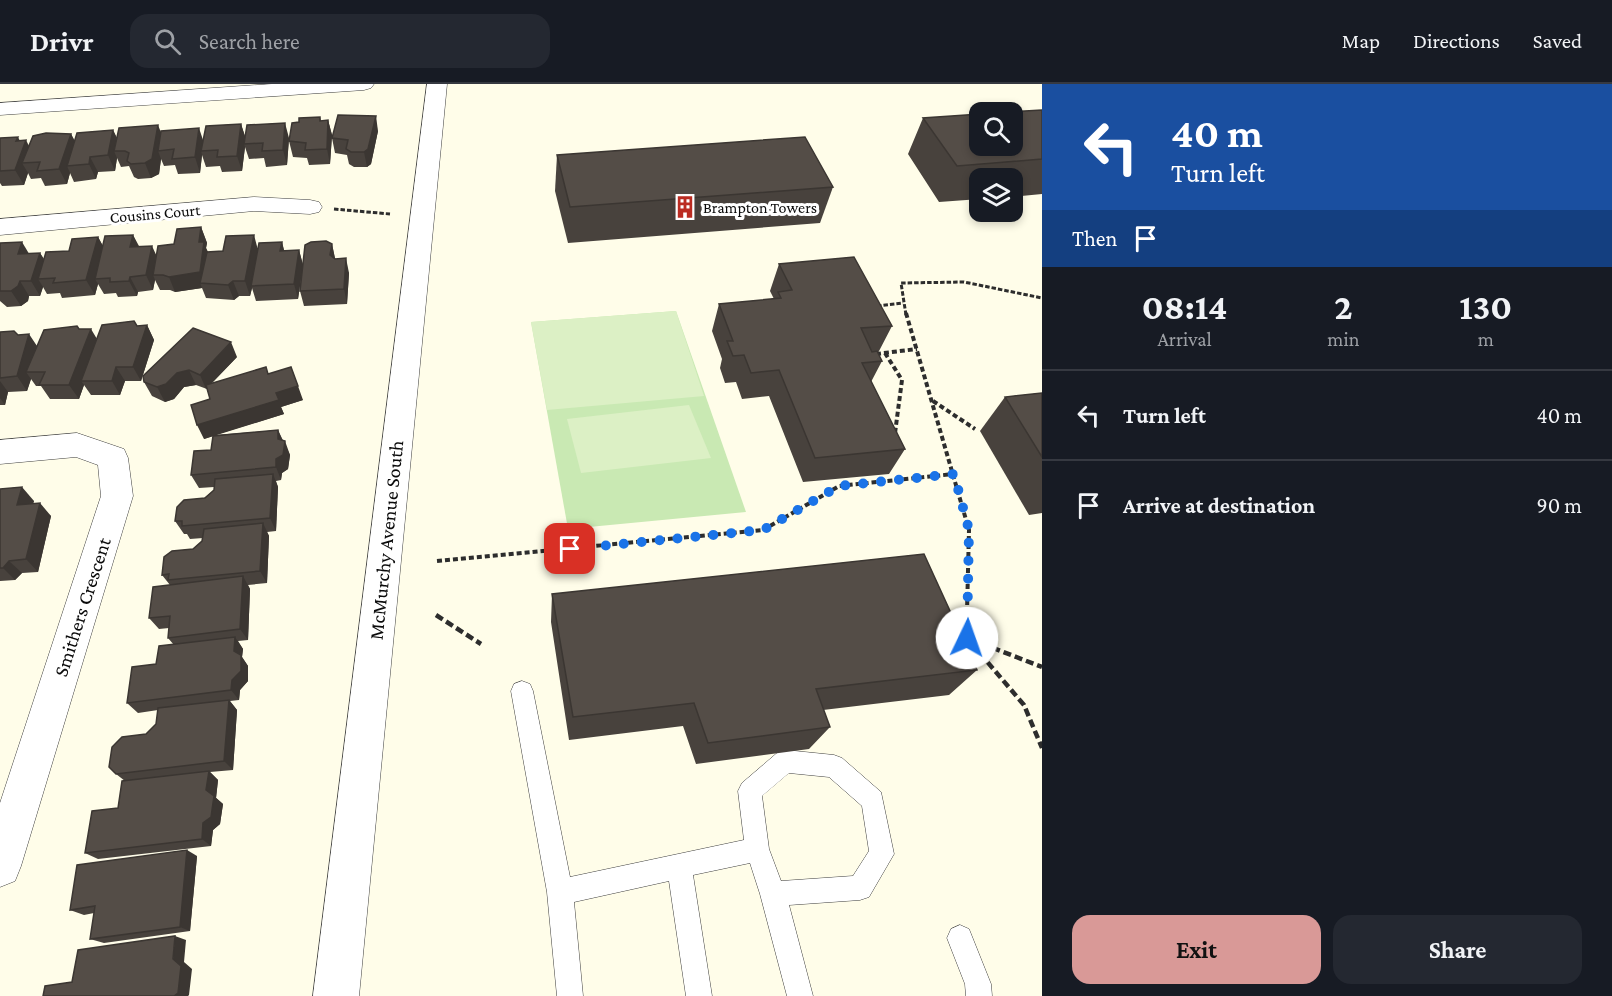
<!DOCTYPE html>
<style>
body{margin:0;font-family:"Crimson Pro",serif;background:#242831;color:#f1f3f6;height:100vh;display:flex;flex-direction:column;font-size:22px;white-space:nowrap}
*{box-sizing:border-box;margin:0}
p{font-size:20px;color:#9ea1a6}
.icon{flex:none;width:33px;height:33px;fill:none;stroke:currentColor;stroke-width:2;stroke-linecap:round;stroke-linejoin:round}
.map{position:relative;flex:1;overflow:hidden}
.sheet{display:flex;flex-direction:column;background:#171b24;width:570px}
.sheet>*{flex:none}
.top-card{background:#1a4fa0;color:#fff;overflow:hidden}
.tools{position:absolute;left:969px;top:18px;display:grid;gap:12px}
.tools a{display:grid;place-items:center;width:54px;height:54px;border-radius:12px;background:#171b24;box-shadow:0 3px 9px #0003;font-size:30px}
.pin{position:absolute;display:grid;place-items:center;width:51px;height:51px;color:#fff;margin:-26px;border-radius:12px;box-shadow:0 3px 9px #0006}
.me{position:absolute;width:66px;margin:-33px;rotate:3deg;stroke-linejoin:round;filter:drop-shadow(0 0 4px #0008)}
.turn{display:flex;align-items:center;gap:21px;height:126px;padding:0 30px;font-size:27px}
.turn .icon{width:78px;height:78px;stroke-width:2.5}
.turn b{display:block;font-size:42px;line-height:51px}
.then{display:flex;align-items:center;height:57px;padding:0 30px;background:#0003;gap:12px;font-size:22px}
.eta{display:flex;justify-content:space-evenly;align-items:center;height:102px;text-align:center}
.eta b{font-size:36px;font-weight:700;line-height:42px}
.cta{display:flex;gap:12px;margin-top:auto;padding:12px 30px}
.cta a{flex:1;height:69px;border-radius:18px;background:#d99997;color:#111;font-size:24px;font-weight:700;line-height:69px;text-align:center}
.cta a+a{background:#242831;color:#f1f3f6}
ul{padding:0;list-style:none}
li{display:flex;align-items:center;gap:18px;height:90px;padding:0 30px;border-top:2px solid #363941}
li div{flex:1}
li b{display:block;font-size:22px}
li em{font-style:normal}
header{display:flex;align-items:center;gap:36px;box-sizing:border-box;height:84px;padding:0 30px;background:#171b24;border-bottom:2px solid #363941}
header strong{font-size:28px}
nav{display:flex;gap:33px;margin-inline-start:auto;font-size:21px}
.search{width:420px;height:54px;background:#242831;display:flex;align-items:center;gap:15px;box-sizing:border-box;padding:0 21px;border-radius:18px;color:#9ea1a6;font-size:22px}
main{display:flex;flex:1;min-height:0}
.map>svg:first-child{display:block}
.green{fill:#c9e9b3}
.pitch{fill:#dcf0c5}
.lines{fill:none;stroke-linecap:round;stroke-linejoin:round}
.service-casing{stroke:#3e3e3e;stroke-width:1}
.minor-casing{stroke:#3e3e3e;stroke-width:1}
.tertiary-casing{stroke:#3e3e3e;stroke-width:1}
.path-far2{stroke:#2d2d2d;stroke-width:3;stroke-dasharray:4.5 2;stroke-linecap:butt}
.path-far1{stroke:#2d2d2d;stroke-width:4;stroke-dasharray:5 3;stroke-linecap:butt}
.path{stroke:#2d2d2d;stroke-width:4.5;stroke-dasharray:8 4;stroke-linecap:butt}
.service{fill:#fff;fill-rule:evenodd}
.minor{fill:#fff;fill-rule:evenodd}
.tertiary{fill:#fff;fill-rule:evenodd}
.wall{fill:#48423d}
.shaded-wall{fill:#3b3632}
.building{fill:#544d47;stroke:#3b3632;stroke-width:1.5}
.route{stroke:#1a73e8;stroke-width:10;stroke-dasharray:0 18}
.labels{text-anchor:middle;stroke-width:6;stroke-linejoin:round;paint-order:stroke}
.far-poi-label{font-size:16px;fill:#0b0b0b;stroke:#fff;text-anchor:start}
.far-street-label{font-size:16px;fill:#0b0b0b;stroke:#fff}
.street-label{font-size:20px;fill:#0b0b0b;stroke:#fff}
</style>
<header>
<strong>Drivr</strong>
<div class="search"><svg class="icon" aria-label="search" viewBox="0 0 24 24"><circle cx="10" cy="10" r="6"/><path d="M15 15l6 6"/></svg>Search here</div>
<nav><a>Map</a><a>Directions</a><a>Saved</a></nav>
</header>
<main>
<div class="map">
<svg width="1042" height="912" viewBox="0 0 1042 912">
<rect width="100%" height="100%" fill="#fffde9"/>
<!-- green -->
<path class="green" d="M676,227L746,428L568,445L531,238Z"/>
<!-- pitch -->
<g class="pitch">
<path d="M676,227L704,312L547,326L531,238Z"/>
<path d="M689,321L711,374L581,389L567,335Z"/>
</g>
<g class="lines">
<!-- service casing -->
<g class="service-casing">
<g id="service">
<path d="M522,597L530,600L533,607L570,793L744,756L738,707L742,699L777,669L785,666L834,671L842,674L881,708L894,770L869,813L860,816L789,821L813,912H787L760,810L750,779L693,791L712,912H686L669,797L574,818L583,912H557L547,808L511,607L514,600ZM789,689L829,693L862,722L869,767L853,792L781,797L769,765L762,712Z"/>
<path d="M960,841L969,845L991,900L992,912H966L965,900L947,854L951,845Z"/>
</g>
</g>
<!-- minor casing -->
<g class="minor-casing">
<g id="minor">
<path d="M254,113L310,116L319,118L322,123L319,128L310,130L254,127L0,151V135Z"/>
<path d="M77,349L124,365L128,374L133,412L21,782L15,797L0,803V719L101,412L98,381L76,373L0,380V356Z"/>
</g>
</g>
<!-- tertiary casing -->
<g class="tertiary-casing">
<g id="tertiary">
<path d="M272,0H374L371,4L364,6L0,31V19Z"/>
<path d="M427,0H447L359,912H313Z"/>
</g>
</g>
<!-- path-far2 -->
<g class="path-far2">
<path d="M334,125L390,130"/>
<path d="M877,222L903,219"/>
<path d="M906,231L901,199L964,198L1042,214"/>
</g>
<!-- path-far1 -->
<g class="path-far1">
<path d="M906,229L969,446L967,528"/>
<path d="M885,269L902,296L895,349"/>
<path d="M876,270L917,265"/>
<path d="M933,317L975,345"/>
<path d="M437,477L763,446L839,402L954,390"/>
</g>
<!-- path -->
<g class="path">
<path d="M968,526L967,554L1024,621L1042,664"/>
<path d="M436,531L481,560"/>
<path d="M970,555L1042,583"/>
</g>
<!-- service -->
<use href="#service" class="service"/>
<!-- minor -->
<use href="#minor" class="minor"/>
<!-- tertiary -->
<use href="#tertiary" class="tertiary"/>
</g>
<!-- wall -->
<g class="wall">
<path d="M1042,26V110L1012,113V94H980V115L939,118L908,70L923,34Z"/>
<path d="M320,33L321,37L328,36L332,51L330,80L309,81L307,74L293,73L289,57L299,38Z"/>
<path d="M241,40L245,53L289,54L287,81L266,83L264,74L249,75L245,63L242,87L222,88L220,82L206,83L202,71L200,89L178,90L175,81L164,82L161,75L159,90L151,94L138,95L134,93L129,82L121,83L117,74L115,87L98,88L96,95L74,98L70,89L67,100L45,102L41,94L31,95L28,89L24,101L2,102L0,99V54L20,57L29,62L71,50L75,57L113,46L117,54L161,49L203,57Z"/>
<path d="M378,47L371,80L367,83H354L349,80L347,71L335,69L332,54Z"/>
<path d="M557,71L833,103L820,139L568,159L555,107Z"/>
<path d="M201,143L207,159L206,164L208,168L258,164L282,158L284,167L299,166L303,181L332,160L335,174L349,189L347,220L304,222L300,207L301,195L298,215L256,217L252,204L250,212H239L234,216L206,214L202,204L175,208L170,206H160L155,196L153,206L138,208L137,212L118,213L116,209L104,210L98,200L95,211L62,214L60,209L47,210L43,203L40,212H29L28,217L21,222L7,223L0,217V159L29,170L40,169L44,175L69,167L98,153L103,162L133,151L139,162L156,171Z"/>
<path d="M779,180L892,242L878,269L882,277L871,298L905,365L889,390L803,398L769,312L742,315L736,298L725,299L720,284L722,275L712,247L719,220L774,215L770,207Z"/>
<path d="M147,241L154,256L141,297H125L120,311H91L84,301L79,315H50L41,302H36L31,295L27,307L8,308L5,321H0V248L18,251L37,262L79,245L97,255L137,242Z"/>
<path d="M237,273L212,299L268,290L303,316L281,323L284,330L215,351L278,346L290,371L288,385L282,389L281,396L276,397L278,403L276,447L267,448L269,452L267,499L248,501L250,505L248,556L238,557L243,565L242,573L248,582V597L240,606L239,616L230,617L237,626L233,686L210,688L218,696L216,714L223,720L220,740L213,746L211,762L98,775L85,769L118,724L125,697L116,690L146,650L156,640L158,626L138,629L127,619L156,580L174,561L168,554L169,544L159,545L149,534L170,501L162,491L202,457L203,454L190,455L187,450H184L175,437L214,406V403L199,404L191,391L211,366L213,352L204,355L210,315L207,305L196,301L184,303L174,315L165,318L152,312L144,298Z"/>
<path d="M1042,309V429L1029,431L980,347L1005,313Z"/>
<path d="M0,405L34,417L33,419L51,432L38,488L22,489L15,496L0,497Z"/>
<path d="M552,510L977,586L949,611L823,626L830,643L809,665L696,680L683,642L569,656L551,538Z"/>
<path d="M197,772L190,847L104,859L90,855L94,829L84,831L70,826Z"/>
</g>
<!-- shaded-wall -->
<g class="shaded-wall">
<path d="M376,32L378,47L371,80L367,83L364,68Z"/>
<path d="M328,36L332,51L330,80L327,65Z"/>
<path d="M285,39L289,54L287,81L283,66Z"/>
<path d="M241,40L246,55L244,60L245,63L242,87L237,72Z"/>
<path d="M158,41L164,56L158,67L161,75L159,90L151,94L145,79Z"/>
<path d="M199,44L204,59L201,67L202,71L200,89L195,73Z"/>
<path d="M113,46L120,61L114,67L117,74L115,87L108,71Z"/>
<path d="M71,50L78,65L67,82L70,89L67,100L59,85Z"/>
<path d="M18,53L23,63L26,56L34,72L22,79L28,89L24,101L15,86L16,57Z"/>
<path d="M90,73L98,88L96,95L89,80Z"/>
<path d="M201,143L207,159L206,164L210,173L200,199L202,204L175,208L169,193L199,158Z"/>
<path d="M133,151L140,166L130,163Z"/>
<path d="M254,151L258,166L251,202L252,204L250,212L245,197Z"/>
<path d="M98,153L106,168L95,195L98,200L95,211L86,196Z"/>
<path d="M22,158L31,173L18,170Z"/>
<path d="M282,158L286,174L280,167Z"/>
<path d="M332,160L335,175L330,171Z"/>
<path d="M152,162L159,177L153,191L155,196L153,206L146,191Z"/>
<path d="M299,166L303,181L298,215L294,200Z"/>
<path d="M40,169L49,184L38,195L43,203L40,212L31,197Z"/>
<path d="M346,174L349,189L347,220L344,205Z"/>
<path d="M130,193L138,208L137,212L129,197Z"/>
<path d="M20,197L29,212L28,217L21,222L11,207Z"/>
<path d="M233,197L239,212L234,216L228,201Z"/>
<path d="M147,241L154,256L141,297L133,283Z"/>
<path d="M91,245L100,260L81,297L84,301L79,315L69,301Z"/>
<path d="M29,250L39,265L26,288L31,295L27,307L17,292Z"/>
<path d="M231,258L237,273L206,305L200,291Z"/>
<path d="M116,283L125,297L120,311L112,297Z"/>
<path d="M189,286L196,301L184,303L174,315L165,318L157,303L177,289Z"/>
<path d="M0,297L8,308L5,321L0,314Z"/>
<path d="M298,302L303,316L281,323L284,330L204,355L197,341L276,309Z"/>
<path d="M278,346L284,360L285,357L290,371L288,385L282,389L281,396L276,383Z"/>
<path d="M273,390L278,403L276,447L270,434Z"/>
<path d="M22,403L34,417L29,434L17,421Z"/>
<path d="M40,419L51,432L38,488L26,475Z"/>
<path d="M263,439L269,452L267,499L260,487Z"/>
<path d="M9,477L22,489L15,496L3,484Z"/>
<path d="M243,492L250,505L248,556L240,545Z"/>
<path d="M235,553L243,565L242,573L248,582V597L240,606L239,616L231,606Z"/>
<path d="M229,616L237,626L233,686L224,677Z"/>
<path d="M209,687L218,696L216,714L206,706Z"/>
<path d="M214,712L223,720L220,740L213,746L211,762L202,755L203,739Z"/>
<path d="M187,766L197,772L190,847L180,843Z"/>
<path d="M175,852L186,856L184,878L192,885L189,911L188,912H174L173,875Z"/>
</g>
<!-- building -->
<g class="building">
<path d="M1042,26V75L957,82L923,34L980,30V62H1012V28H1005Z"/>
<path d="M338,31L376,32L368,65L364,68H351L346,65L348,56L332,54Z"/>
<path d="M320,33V37L328,36L327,65L305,66L306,59L289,57L292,39L299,38V34Z"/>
<path d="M285,39L283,66L262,67L263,59L244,60L247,41Z"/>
<path d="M241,40L237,72L217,73L218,66L201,67L206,42Z"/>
<path d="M158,41L152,75L145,79L131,80L127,77L129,69L125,67H114L119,44Z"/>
<path d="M199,44L195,73L172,75L174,65L158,67L161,47Z"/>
<path d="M113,46L108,71L90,73L89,80L67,82L77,49Z"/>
<path d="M46,49L71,50L59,85L37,87L40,78L22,79L33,52Z"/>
<path d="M18,53L16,57L26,56L15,86L0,87V54Z"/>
<path d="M805,53L833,103L570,123L557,71Z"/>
<path d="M201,143L199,158H204L200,188L169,193L163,191H153L158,162L174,160L177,145Z"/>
<path d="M133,151L130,163L152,162L146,191L130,193L129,197L110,198V194L95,195L105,152Z"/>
<path d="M254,151L245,197H233L228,201L200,199L207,168L223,167L226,152Z"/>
<path d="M98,153L86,196L53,199L55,194L38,195L46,168L69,167L72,155Z"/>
<path d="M326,157L332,160L330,171L335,175L346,174L344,205L300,207L305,161L311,158Z"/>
<path d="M22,158L18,170L40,169L31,197H20L18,202L11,207H0V159Z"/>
<path d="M282,158L280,167L299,166L294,200L251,202L259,159Z"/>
<path d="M854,173L892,242L861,244L872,268L877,267L882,277L862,279L905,365L815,374L779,286L751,289L744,271L733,272L727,257H733L719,220L781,214L778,208L792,206L779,180Z"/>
<path d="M134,237L137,242L147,241L133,283H116L112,297H81L102,241Z"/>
<path d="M77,242L79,245H91L69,301H39L45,288H26L44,246Z"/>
<path d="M193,244L231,258L200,291L189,286L177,289L166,300L157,303L144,298L143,292Z"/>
<path d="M14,247L18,251L29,250L17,292L0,294V248Z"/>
<path d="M266,283L268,290L291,283L298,302L276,309L279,316L197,341L191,321L210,315L206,301Z"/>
<path d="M1042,309V373L1005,313Z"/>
<path d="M278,346V355L285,357L283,371L276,375V383L191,391L194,367L211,366L213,352Z"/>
<path d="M273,390L270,434L182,442V437H175L177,423L184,416L205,414L214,406L215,395Z"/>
<path d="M22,403L17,421L40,419L26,475L9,477L3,484H0V405Z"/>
<path d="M263,439L260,487L168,496L169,490L162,491L164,473L172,467L193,465L202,457L204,445Z"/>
<path d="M924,470L977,586L816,605L830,643L708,659L694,619L573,633L552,510Z"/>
<path d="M243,492L240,545L168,554L170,532L149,534L153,503Z"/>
<path d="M235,553L234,567L241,571V587L232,596L231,606L127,619L132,583L156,580L159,562Z"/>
<path d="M229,616L224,677L116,690L109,683L112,663L122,653L146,650L156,640L158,624Z"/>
<path d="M209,687L206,706L214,712L211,733L203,739L202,755L85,769L92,727L118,724L122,697Z"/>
<path d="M187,766L180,843L90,855L95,822L70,826L77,781Z"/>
<path d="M175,852L173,875L181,882L178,909L174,912H43L45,902L72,898L78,866Z"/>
</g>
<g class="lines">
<!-- route -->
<path class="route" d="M570,465L763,446L839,402L954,390L969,446L967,554"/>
</g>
<!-- icons -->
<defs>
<g id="building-bare" transform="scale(1.8)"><path d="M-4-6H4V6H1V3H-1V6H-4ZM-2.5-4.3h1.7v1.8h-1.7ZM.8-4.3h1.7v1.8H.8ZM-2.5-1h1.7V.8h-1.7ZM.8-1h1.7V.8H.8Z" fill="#bb2c22" stroke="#fff" stroke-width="2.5" paint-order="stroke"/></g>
</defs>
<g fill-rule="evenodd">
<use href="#building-bare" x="685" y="123"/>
</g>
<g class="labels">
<!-- far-poi labels -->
<g class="far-poi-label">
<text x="703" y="129">Brampton Towers</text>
</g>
<!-- far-street labels -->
<g class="far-street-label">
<text transform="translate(155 129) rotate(-5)" y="6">Cousins Court</text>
</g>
<!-- street labels -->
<g class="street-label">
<text transform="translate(386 456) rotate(-84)" y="7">McMurchy Avenue South</text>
<text transform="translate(82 523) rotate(-72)" y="7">Smithers Crescent</text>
</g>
</g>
</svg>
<div class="tools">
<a><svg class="icon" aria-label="search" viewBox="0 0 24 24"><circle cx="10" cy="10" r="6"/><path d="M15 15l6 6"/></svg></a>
<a><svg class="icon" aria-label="layers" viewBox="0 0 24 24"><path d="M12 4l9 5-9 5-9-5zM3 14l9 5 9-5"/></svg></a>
</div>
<div class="pin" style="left:570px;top:465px;background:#d93025"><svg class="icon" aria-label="arrive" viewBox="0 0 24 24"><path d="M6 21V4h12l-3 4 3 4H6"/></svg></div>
<svg class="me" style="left:967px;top:554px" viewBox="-20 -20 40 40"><circle r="19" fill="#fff"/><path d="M0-13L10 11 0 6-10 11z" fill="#1a73e8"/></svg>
</div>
<section class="sheet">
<div class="top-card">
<div class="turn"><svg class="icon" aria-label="left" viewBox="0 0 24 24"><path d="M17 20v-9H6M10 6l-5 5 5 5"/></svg><div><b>40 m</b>Turn left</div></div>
<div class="then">Then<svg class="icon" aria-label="arrive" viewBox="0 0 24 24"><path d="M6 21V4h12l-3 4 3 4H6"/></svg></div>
</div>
<div class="eta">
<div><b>08:14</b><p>Arrival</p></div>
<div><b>2</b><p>min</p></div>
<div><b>130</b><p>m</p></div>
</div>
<ul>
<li><svg class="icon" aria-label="left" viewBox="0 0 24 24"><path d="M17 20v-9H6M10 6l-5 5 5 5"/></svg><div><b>Turn left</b></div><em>40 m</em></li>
<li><svg class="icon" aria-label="arrive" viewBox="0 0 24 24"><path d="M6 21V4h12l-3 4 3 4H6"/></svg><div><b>Arrive at destination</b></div><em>90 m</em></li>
</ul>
<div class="cta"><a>Exit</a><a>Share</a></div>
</section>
</main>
